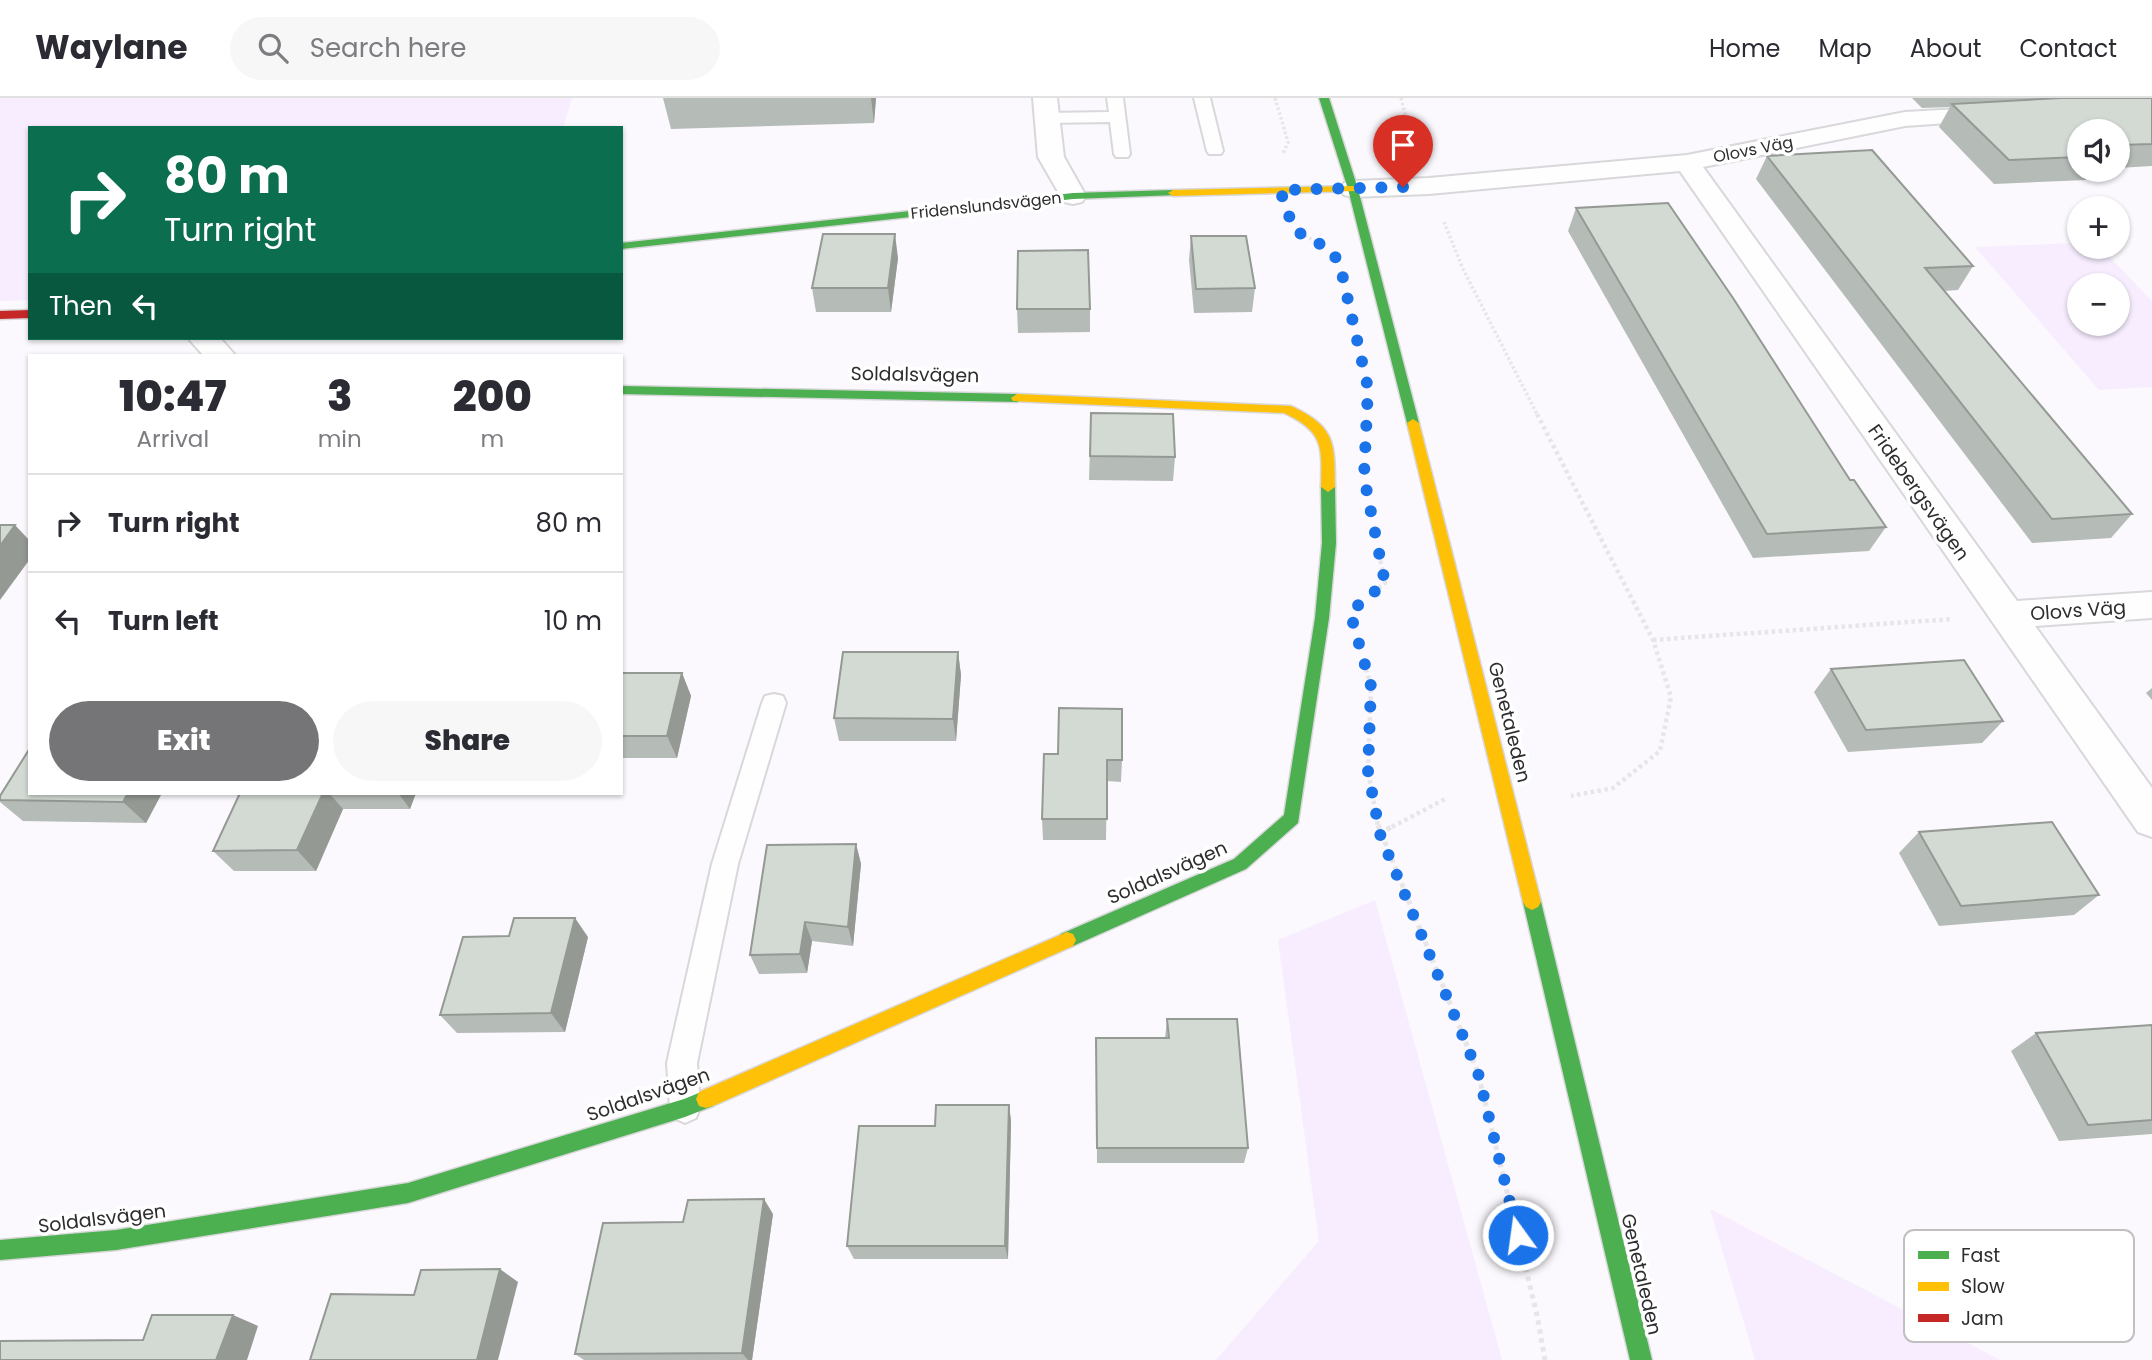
<!DOCTYPE html>
<meta charset="utf-8">
<style>
body{margin:0;font-family:Poppins,sans-serif;background:#f7f7f7;color:#2b2b33;height:100vh;display:flex;flex-direction:column;font-size:26px;white-space:nowrap}
*{box-sizing:border-box;margin:0}
p{font-size:23px;color:#7c7c81}
.icon{flex:none;width:38px;height:38px;fill:none;stroke:currentColor;stroke-width:2;stroke-linecap:round;stroke-linejoin:round}
.map{position:relative;flex:1;overflow:hidden}
.details{position:absolute;left:28px;top:256px;width:595px;height:441px;display:flex;flex-direction:column;background:#fff;border-radius:0px;box-shadow:0 2px 5px #0004}
.details>*{flex:none}
.hud{position:absolute;left:28px;top:28px;width:595px;height:214px;border-radius:0px;box-shadow:0 2px 5px #0004;background:#0b6e4f;color:#fff;overflow:hidden}
.tools{position:absolute;left:2067px;top:21px;display:grid;gap:14px}
.tools a{display:grid;place-items:center;width:63px;height:63px;border-radius:50%;background:#fff;box-shadow:0 2px 5px #0004;font-size:35px}
.pin{position:absolute;display:grid;place-items:center;width:60px;height:60px;color:#fff;margin:-72px -30px;border-radius:50% 50% 50% 0;rotate:-45deg;box-shadow:0 0 7px #0007}
.pin .icon{rotate:45deg}
.me{position:absolute;width:77px;margin:-38px;rotate:346deg;stroke-linejoin:round;filter:drop-shadow(0 0 5px #0008)}
.turn{display:flex;align-items:center;gap:24px;height:147px;padding:0 21px;font-size:32px}
.turn .icon{width:91px;height:91px;stroke-width:2.5}
.turn b{display:block;font-size:49px;line-height:60px}
.then{display:flex;align-items:center;height:66px;padding:0 21px;background:#0003;gap:14px;font-size:26px}
.eta{display:flex;justify-content:space-evenly;align-items:center;height:119px;text-align:center}
.eta b{font-size:42px;font-weight:800;line-height:49px}
.action{display:flex;gap:14px;margin-top:auto;padding:14px 21px}
.action a{flex:1;height:80px;border-radius:42px;background:#757476;color:#fff;font-size:28px;font-weight:800;line-height:80px;text-align:center}
.action a+a{background:#f7f7f7;color:#2b2b33}
ul{padding:0;list-style:none}
li{display:flex;align-items:center;gap:21px;height:98px;padding:0 21px;border-top:2px solid #e1e1e2}
li div{flex:1}
li b{display:block;font-size:26px}
li em{font-style:normal}
header{display:flex;align-items:center;gap:42px;box-sizing:border-box;height:98px;padding:0 35px;background:#fff;border-bottom:2px solid #e1e1e2}
header strong{font-size:33px}
nav{display:flex;gap:38px;margin-inline-start:auto;font-size:24px}
.search{width:490px;height:63px;background:#f7f7f7;display:flex;align-items:center;gap:18px;box-sizing:border-box;padding:0 24px;border-radius:38px;color:#7c7c81;font-size:26px}
.map>svg:first-child{display:block}
.green{fill:#f7edfe;fill-rule:evenodd}
.lines{fill:none;stroke-linecap:round;stroke-linejoin:round}
.lane-casing{stroke:#d8d7da;stroke-width:4}
.street-casing{stroke:#d8d7da;stroke-width:4}
.fast-casing{stroke:#d8d7da;stroke-width:3}
.slow-casing{stroke:#d8d7da;stroke-width:3}
.jam-casing{stroke:#d8d7da;stroke-width:3}
.path-far2{stroke:#e7e5e7;stroke-width:3.5;stroke-dasharray:2.5 2.5;stroke-linecap:butt}
.path-far1{stroke:#e7e5e7;stroke-width:4.5;stroke-dasharray:3.5 3.5;stroke-linecap:butt}
.path{stroke:#e7e5e7;stroke-width:5;stroke-dasharray:4.5 4.5;stroke-linecap:butt}
.lane{fill:#fefeff;fill-rule:evenodd}
.street{fill:#fefeff;fill-rule:evenodd}
.fast{fill:#4caf50;fill-rule:evenodd}
.slow{fill:#ffc107;fill-rule:evenodd}
.jam{fill:#c62828;fill-rule:evenodd}
.wall{fill:#b5bbb6}
.shaded-wall{fill:#949994}
.building{fill:#d3dad4;stroke:#949994;stroke-width:2}
.route{stroke:#1a73e8;stroke-width:12;stroke-dasharray:0 21.6}
.labels{text-anchor:middle;stroke-width:7;stroke-linejoin:round;paint-order:stroke}
.far-street-label{font-size:16px;fill:#2d2c2e;stroke:#fff}
.street-label{font-size:19px;fill:#2d2c2e;stroke:#fff}
.key{fill:#fff;stroke:#c0c0c0;stroke-width:2}
.key-label{font-size:19px;fill:#2d2c2e}
</style>
<header>
<strong>Waylane</strong>
<div class="search"><svg class="icon" aria-label="search" viewBox="0 0 24 24"><circle cx="10" cy="10" r="6"/><path d="M15 15l6 6"/></svg>Search here</div>
<nav><a>Home</a><a>Map</a><a>About</a><a>Contact</a></nav>
</header>
<div class="map">
<svg width="2152" height="1262" viewBox="0 0 2152 1262">
<rect width="100%" height="100%" fill="#fbf9fd"/>
<!-- green -->
<g class="green">
<path d="M0,0H572L563,30H30V202L0,203Z"/>
<path d="M2079,145V149H2100L2152,203V289L2099,292L1975,149ZM2079,187H2118V226H2079Z"/>
<path d="M1375,802L1502,1262H1216L1319,1143L1278,842Z"/>
<path d="M1710,1111L2000,1262H1755Z"/>
</g>
<g class="lines">
<!-- lane casing -->
<g class="lane-casing">
<g id="lane">
<path d="M1107,0H1123L1130,56L1128,59H1116L1114,56L1110,24L1047,25L1039,20L1047,15L1109,14Z"/>
<path d="M1194,0H1210L1223,53L1221,56H1209L1207,53Z"/>
<path d="M774,596L783,598L786,605L738,766L697,965L700,1010L696,1020L685,1025L674,1020L670,1010L667,965L712,766L762,605L765,598Z"/>
</g>
</g>
<!-- street casing -->
<g class="street-casing">
<g id="street">
<path d="M1033,0H1057L1064,59L1086,98L1082,104L1073,106L1064,104L1038,59Z"/>
<path d="M1996,9L2005,11L2008,16L2005,21L1905,28L1703,69L2017,503L2152,494V520L2035,528L2152,690V739L2138,734L1680,73L1429,96L1353,99L1344,97L1340,91L1344,85L1353,83L1429,80L1687,57L1905,14Z"/>
<path d="M188,240H220L235,257H203Z"/>
</g>
</g>
<!-- fast casing -->
<g class="fast-casing">
<g id="fast">
<path d="M1319,0H1329L1358,91L1419,325L1418,328H1408L1407,325L1348,91Z"/>
<path d="M1173,92L1178,95L1177,97L1073,101L621,151V145L1073,95Z"/>
<path d="M621,288L1017,296L1023,300L1017,304L621,296Z"/>
<path d="M1328,384L1335,389L1336,445L1329,520L1298,725L1246,771L1073,848L1067,850L1061,848L1058,842L1061,836L1234,761L1284,717L1315,520L1322,445L1321,389Z"/>
<path d="M1532,796L1538,799L1541,804L1652,1262H1630L1523,804L1526,799Z"/>
<path d="M706,992L713,994L716,1001L713,1008L685,1019L408,1105L116,1152L0,1162V1142L116,1132L408,1085L684,1001Z"/>
</g>
</g>
<!-- slow casing -->
<g class="slow-casing">
<g id="slow">
<path d="M1353,88L1358,91L1357,93L1173,98L1168,95L1173,92Z"/>
<path d="M1017,296L1291,308C1334,328 1335,343 1335,389L1328,394L1321,389C1322,348 1324,334 1284,315L1013,303L1011,300Z"/>
<path d="M1413,321L1419,325L1541,804L1538,809L1532,812L1526,809L1523,804L1407,325Z"/>
<path d="M1067,834L1073,836L1076,842L1073,848L713,1008L706,1010L699,1008L696,1001L699,994Z"/>
</g>
</g>
<!-- jam casing -->
<g class="jam-casing">
<path id="jam" d="M30,212V220L0,221V213Z"/>
</g>
<!-- path-far2 -->
<g class="path-far2">
<path d="M1275,0L1288,44L1283,56"/>
<path d="M1401,0L1414,51"/>
<path d="M1383,40H1410"/>
<path d="M1444,124L1463,171L1538,318"/>
<path d="M1296,133L1322,147"/>
</g>
<!-- path-far1 -->
<g class="path-far1">
<path d="M1537,316L1653,542L1671,599L1660,653L1613,690L1571,698"/>
<path d="M1373,495L1385,485L1378,451"/>
<path d="M1653,542L1952,521"/>
<path d="M1366,571L1371,588L1368,672L1378,729"/>
<path d="M1392,729L1445,701"/>
</g>
<!-- path -->
<g class="path">
<path d="M1378,727L1478,975L1537,1217L1545,1262"/>
<path d="M1379,736L1395,727"/>
</g>
<!-- lane -->
<use href="#lane" class="lane"/>
<!-- street -->
<use href="#street" class="street"/>
<!-- fast -->
<use href="#fast" class="fast"/>
<!-- slow -->
<use href="#slow" class="slow"/>
<!-- jam -->
<use href="#jam" class="jam"/>
</g>
<!-- wall -->
<g class="wall">
<path d="M663,0H876L874,25L671,31Z"/>
<path d="M1912,0H2152V68L2118,70V33H2079V72H2093L2086,82L1994,86L1939,29L1950,9L1922,10Z"/>
<path d="M1767,58L1973,168L1958,192L1944,193L2132,416L2111,440L2032,445L1756,81Z"/>
<path d="M1576,110L1850,382L1886,429L1869,453L1753,460L1568,133Z"/>
<path d="M1191,138L1255,190L1252,214L1194,215L1189,162Z"/>
<path d="M898,160L891,214H816L812,190Z"/>
<path d="M1017,211H1090V234L1018,235Z"/>
<path d="M1091,315L1175,359L1173,383L1089,382Z"/>
<path d="M958,554L961,577L956,643H839L834,620Z"/>
<path d="M1831,571L2003,623L1982,645L1848,654L1814,594Z"/>
<path d="M621,575H682L691,598L677,660H621Z"/>
<path d="M2152,590V602L2146,595Z"/>
<path d="M1044,656L1122,662L1121,684L1107,683L1106,742H1043L1042,721Z"/>
<path d="M30,695H162L146,725L23,723L0,704V698Z"/>
<path d="M240,695H416L410,711H343L316,773H234L213,753Z"/>
<path d="M1919,734L2099,797L2074,817L1939,828L1899,755Z"/>
<path d="M856,746L861,766L853,848L812,843L807,875L759,876L750,857Z"/>
<path d="M588,839L565,934L457,935L440,917Z"/>
<path d="M1167,921L1248,1050L1244,1065H1097L1096,940H1165Z"/>
<path d="M2152,927V1036L2059,1043L2011,953L2036,935Z"/>
<path d="M1009,1007L1011,1023L1008,1161H854L847,1148L935,1028Z"/>
<path d="M773,1116L752,1262H584L575,1256L683,1124Z"/>
</g>
<!-- shaded-wall -->
<g class="shaded-wall">
<path d="M871,0H876L874,25Z"/>
<path d="M895,136L898,160L891,214L888,190Z"/>
<path d="M15,427L30,443V461L0,502V448Z"/>
<path d="M958,554L961,577L956,643L953,621Z"/>
<path d="M682,575L691,598L677,660L667,638Z"/>
<path d="M128,695H162L146,725L123,704Z"/>
<path d="M323,695H329L343,711L316,773L297,752Z"/>
<path d="M398,695H416L410,711Z"/>
<path d="M856,746L861,766L853,848L848,829Z"/>
<path d="M575,820L588,839L565,934L551,915Z"/>
<path d="M805,824L812,843L807,875L800,856Z"/>
<path d="M1009,1007L1011,1023L1008,1161L1005,1148Z"/>
<path d="M764,1101L773,1116L752,1262H748L742,1255Z"/>
<path d="M500,1171L518,1184L498,1262H477Z"/>
<path d="M233,1217L258,1228L247,1262H216Z"/>
</g>
<!-- building -->
<g class="building">
<path d="M2061,0H2152V46L2118,47V33H2079V59L2009,62L1952,6Z"/>
<path d="M1872,52L1973,168L1925,170L2132,416L2052,421L1767,58Z"/>
<path d="M1668,105L1733,200L1850,382H1854L1886,429L1767,436L1576,110Z"/>
<path d="M823,136H895L888,190H812Z"/>
<path d="M1191,138H1246L1255,190L1196,191Z"/>
<path d="M1088,152L1090,211H1017L1018,153Z"/>
<path d="M1091,315L1173,316L1175,359L1090,358Z"/>
<path d="M0,427H15L0,448Z"/>
<path d="M843,554H958L953,621L834,620Z"/>
<path d="M1964,562L2003,623L1866,632L1831,571Z"/>
<path d="M621,575H682L667,638H621Z"/>
<path d="M1059,610L1122,611V662H1107V721H1042L1044,656H1058Z"/>
<path d="M30,650V695H128L123,704L0,702V698Z"/>
<path d="M240,695H323L297,752L213,753Z"/>
<path d="M2052,724L2099,797L1961,808L1919,734Z"/>
<path d="M856,746L848,829L805,824L800,856L750,857L767,747Z"/>
<path d="M514,820H575L551,915L440,917L463,839L509,838Z"/>
<path d="M1167,921H1237L1248,1050H1097L1096,940H1169Z"/>
<path d="M2152,927V1022L2088,1027L2036,935Z"/>
<path d="M936,1007H1009L1005,1148H847L859,1028H935Z"/>
<path d="M764,1101L742,1255L575,1256L603,1125L683,1124L688,1102Z"/>
<path d="M500,1171L477,1262H310L331,1196L414,1197L421,1172Z"/>
<path d="M152,1217H233L216,1262H0V1243L143,1242Z"/>
</g>
<g class="lines">
<!-- route -->
<path class="route" d="M1403,89L1280,92L1294,132L1331,152L1340,167L1368,290L1364,379L1385,485L1350,514L1371,588L1368,673L1380,736L1478,975L1518,1137"/>
</g>
<g class="labels">
<!-- far-street labels -->
<g class="far-street-label">
<text transform="translate(1753 51) rotate(-11)" y="6">Olovs Väg</text>
<text transform="translate(986 107) rotate(-6)" y="6">Fridenslundsvägen</text>
</g>
<!-- street labels -->
<g class="street-label">
<text transform="translate(915 276) rotate(1)" y="7">Soldalsvägen</text>
<text transform="translate(1919 394) rotate(55)" y="7">Fridebergsvägen</text>
<text transform="translate(2078 512) rotate(-4)" y="7">Olovs Väg</text>
<text transform="translate(1510 624) rotate(76)" y="7">Genetaleden</text>
<text transform="translate(1167 774) rotate(-24)" y="7">Soldalsvägen</text>
<text transform="translate(648 996) rotate(-19)" y="7">Soldalsvägen</text>
<text transform="translate(102 1120) rotate(-7)" y="7">Soldalsvägen</text>
<text transform="translate(1642 1176) rotate(77)" y="7">Genetaleden</text>
</g>
</g>
<!-- legend -->
<rect x="1904" y="1132" width="230" height="112" rx="10" class="key"/>
<rect x="1918" y="1153" width="31" height="8" fill="#4caf50"/>
<rect x="1918" y="1184" width="31" height="9" fill="#ffc107"/>
<rect x="1918" y="1216" width="31" height="8" fill="#c62828"/>
<g class="key-label">
<text x="1961" y="1164">Fast</text>
<text x="1961" y="1195">Slow</text>
<text x="1961" y="1227">Jam</text>
</g>
</svg>
<div class="tools">
<a><svg class="icon" aria-label="sound" viewBox="0 0 24 24"><path d="M4 9h4l5-4v14l-5-4H4zM17 9q2 3 0 6"/></svg></a>
<a>+</a>
<a>−</a>
</div>
<div class="pin" style="left:1403px;top:89px;background:#d93025"><svg class="icon" aria-label="arrive" viewBox="0 0 24 24"><path d="M6 21V4h12l-3 4 3 4H6"/></svg></div>
<svg class="me" style="left:1518px;top:1137px" viewBox="-20 -20 40 40"><circle r="17" fill="#1a73e8" stroke="#fff" stroke-width="3"/><path d="M0-11L8 9 0 5-8 9z" fill="#fff"/></svg>
<div class="hud">
<div class="turn"><svg class="icon" aria-label="right" viewBox="0 0 24 24"><path d="M7 20v-9h11M14 6l5 5-5 5"/></svg><div><b>80 m</b>Turn right</div></div>
<div class="then">Then<svg class="icon" aria-label="left" viewBox="0 0 24 24"><path d="M17 20v-9H6M10 6l-5 5 5 5"/></svg></div>
</div>
<section class="details">
<div class="eta">
<div><b>10:47</b><p>Arrival</p></div>
<div><b>3</b><p>min</p></div>
<div><b>200</b><p>m</p></div>
</div>
<ul>
<li><svg class="icon" aria-label="right" viewBox="0 0 24 24"><path d="M7 20v-9h11M14 6l5 5-5 5"/></svg><div><b>Turn right</b></div><em>80 m</em></li>
<li><svg class="icon" aria-label="left" viewBox="0 0 24 24"><path d="M17 20v-9H6M10 6l-5 5 5 5"/></svg><div><b>Turn left</b></div><em>10 m</em></li>
</ul>
<div class="action"><a>Exit</a><a>Share</a></div>
</section>
</div>
